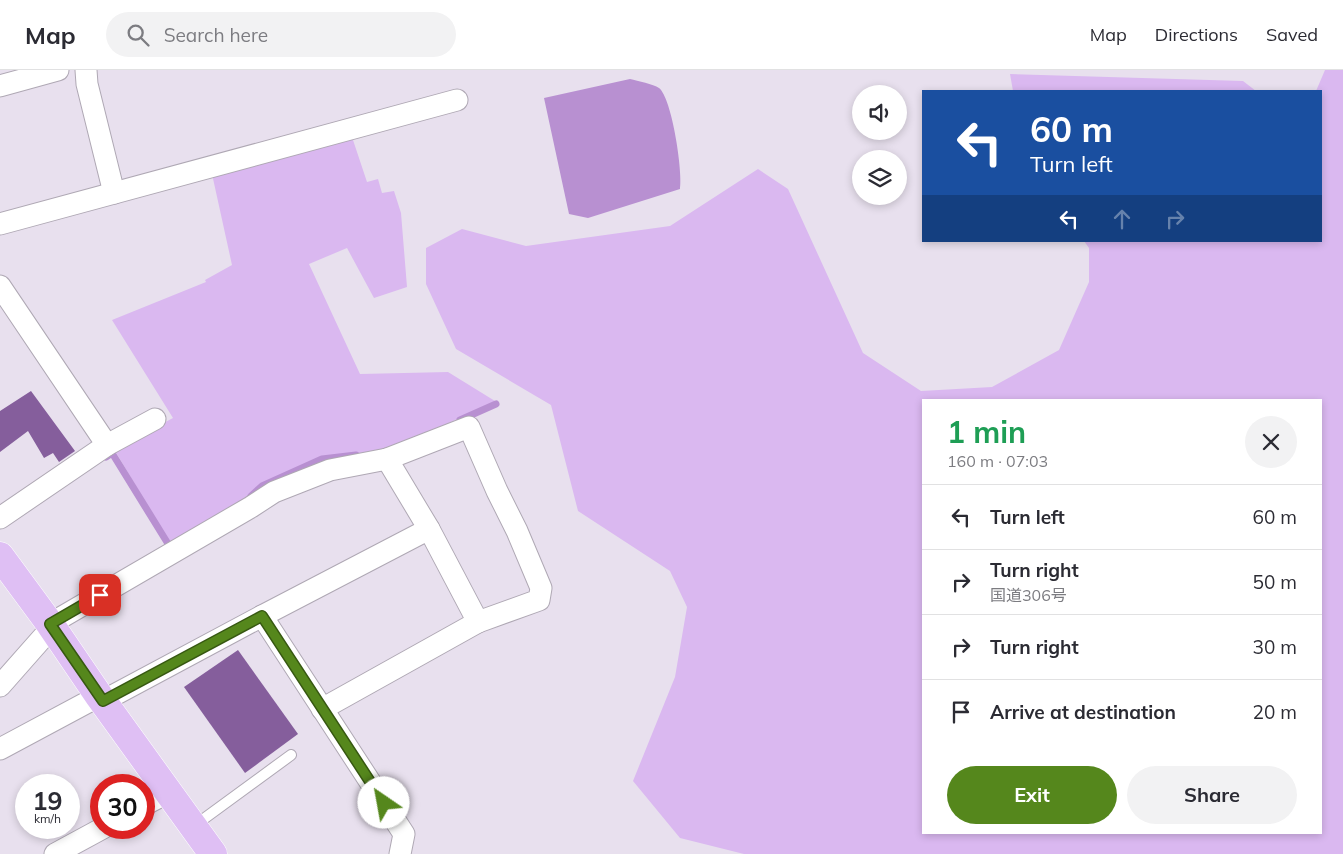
<!DOCTYPE html>
<meta charset="utf-8">
<style>
body{margin:0;font-family:Mulish,"Noto Sans JP",sans-serif;background:#f2f2f3;color:#2b2b33;height:100vh;display:flex;flex-direction:column;font-size:19px;white-space:nowrap}
*{box-sizing:border-box;margin:0}
p{font-size:16px;color:#7c7c81}
.icon{flex:none;width:28px;height:28px;fill:none;stroke:currentColor;stroke-width:2;stroke-linecap:round;stroke-linejoin:round}
.map{position:relative;flex:1;overflow:hidden}
.panel{position:absolute;left:922px;top:329px;width:400px;height:435px;display:flex;flex-direction:column;background:#fff;border-radius:0px;box-shadow:0 2px 8px #0003}
.panel>*{flex:none}
.guide{position:absolute;left:922px;top:20px;width:400px;height:152px;border-radius:0px;box-shadow:0 2px 8px #0003;background:#1a4fa0;color:#fff;overflow:hidden}
.fabs{position:absolute;left:852px;top:15px;display:grid;gap:10px}
.fabs a{display:grid;place-items:center;width:55px;height:55px;border-radius:50%;background:#fff;box-shadow:0 2px 8px #0003;font-size:25px}
.speed{position:absolute;left:15px;top:704px;display:flex;gap:10px;font-size:25px;font-weight:700;text-align:center}
.speed>*{display:grid;place-content:center;width:65px;height:65px;border-radius:50%;background:#fff;box-shadow:0 2px 8px #0003;line-height:1}
.speed small{font-size:12px;font-weight:400}
.speed .limit{border:8px solid #d22;background:#fff;color:#111}
.pin{position:absolute;display:grid;place-items:center;width:42px;height:42px;color:#fff;margin:-21px;border-radius:10px;box-shadow:0 2px 8px #0006}
.me{position:absolute;width:55px;margin:-28px;rotate:327deg;stroke-linejoin:round;filter:drop-shadow(0 0 4px #0008)}
.turn{display:flex;align-items:center;gap:18px;height:105px;padding:0 25px;font-size:22px}
.turn .icon{width:65px;height:65px;stroke-width:2.5}
.turn b{display:block;font-size:35px;line-height:42px}
.lanes{display:flex;align-items:center;height:48px;padding:0 25px;background:#0003;justify-content:center;gap:25px;direction:ltr}
.lanes .off{opacity:.35}
.round{display:grid;place-items:center;flex:none;width:52px;height:52px;border-radius:26px;background:#f2f2f3}
.summary{display:flex;align-items:center;justify-content:space-between;height:85px;padding:0 25px}
h1{font-size:30px;font-weight:700;line-height:38px;color:#1e9e55}
.action{display:flex;gap:10px;margin-top:auto;padding:10px 25px}
.action a{flex:1;height:58px;border-radius:30px;background:#55871c;color:#fff;font-size:20px;font-weight:700;line-height:58px;text-align:center}
.action a+a{background:#f2f2f3;color:#2b2b33}
ul{padding:0;list-style:none}
li{display:flex;align-items:center;gap:15px;height:65px;padding:0 25px;border-top:1px solid #e1e1e2}
li div{flex:1}
li b{display:block;font-size:19px}
li em{font-style:normal}
header{display:flex;align-items:center;gap:30px;box-sizing:border-box;height:70px;padding:0 25px;background:#fff;border-bottom:1px solid #e1e1e2}
header strong{font-size:24px}
nav{display:flex;gap:28px;margin-inline-start:auto;font-size:18px}
.search{width:350px;height:45px;background:#f2f2f3;display:flex;align-items:center;gap:12px;box-sizing:border-box;padding:0 18px;border-radius:28px;color:#7c7c81;font-size:19px}
.map>svg:first-child{display:block}
.green{fill:#dab8f0;fill-rule:evenodd}
.water{fill:#b890d1}
.lines{fill:none;stroke-linecap:round;stroke-linejoin:round}
.stream{stroke:#b890d1;stroke-width:7}
.building{fill:#855e9c}
.service-casing{stroke:#afa8b4;stroke-width:12}
.minor-casing{stroke:#afa8b4;stroke-width:23}
.trunk-casing{stroke:#fff;stroke-width:29}
.service{stroke:#fff;stroke-width:10}
.minor{stroke:#fff;stroke-width:21}
.trunk{stroke:#dfbff4;stroke-width:28}
.route-casing{stroke:#375812;stroke-width:12}
.route{stroke:#55871c;stroke-width:9}
</style>
<header>
<strong>Map</strong>
<div class="search"><svg class="icon" aria-label="search" viewBox="0 0 24 24"><circle cx="10" cy="10" r="6"/><path d="M15 15l6 6"/></svg>Search here</div>
<nav><a>Map</a><a>Directions</a><a>Saved</a></nav>
</header>
<div class="map">
<svg width="1343" height="784" viewBox="0 0 1343 784">
<rect width="100%" height="100%" fill="#e8e0ee"/>
<!-- green -->
<g class="green">
<path d="M1325,0H1343V784H744L680,768L633,711L675,607L687,537L670,501L578,441L551,335L456,279L426,214V178L462,159L526,176L670,156L758,99L788,119L863,283L921,321L992,317L1059,280L1089,212V178L1084,171H1321V21H1316ZM924,330H1321V762H924Z"/>
<path d="M1010,4L1243,11L1256,21H1013Z"/>
<path d="M352,67L367,112L378,109L382,123L394,121L401,143L407,217L374,228L347,178L309,194L360,304L448,302L495,331L405,374L384,380L322,388L261,415L231,441L171,475L114,379L173,348L112,250L206,212L205,210L232,195L212,104Z"/>
</g>
<!-- water -->
<path class="water" d="M630,9C638,11 653,14 659,18C672,28 683,102 680,119L588,148L569,144L544,28Z"/>
<g class="lines">
<!-- stream -->
<g class="stream">
<path d="M460,350L496,334"/>
<path d="M106,387L112,383L170,477L173,476"/>
<path d="M251,426L262,416L322,389L356,385"/>
</g>
</g>
<!-- building -->
<g class="building">
<path d="M31,321L75,381L59,392L53,383L44,388L28,361L0,382V341Z"/>
<path d="M238,580L298,664L245,703L184,617Z"/>
</g>
<g class="lines">
<!-- service casing -->
<g class="service-casing">
<path id="service" d="M194,756L291,685"/>
</g>
<!-- minor casing -->
<g class="minor-casing">
<g id="minor">
<path d="M86,0L87,14L114,123"/>
<path d="M0,16L58,0"/>
<path d="M0,154L457,30"/>
<path d="M0,216L107,375L0,448"/>
<path d="M469,357L497,421L517,461L541,518L539,530L478,552L429,459L387,389Z"/>
<path d="M107,375L155,349"/>
<path d="M50,554L251,437L274,422L330,400L387,389"/>
<path d="M0,616L52,557"/>
<path d="M103,631L262,546"/>
<path d="M322,639L478,552"/>
<path d="M0,679L99,626"/>
<path d="M144,735L169,722"/>
<path d="M55,784L103,758"/>
<path d="M400,784L404,764L262,546L429,459"/>
</g>
</g>
<!-- trunk casing -->
<g class="trunk-casing">
<path id="trunk" d="M0,486L50,554L99,626L213,784"/>
</g>
<!-- service -->
<use href="#service" class="service"/>
<!-- minor -->
<use href="#minor" class="minor"/>
<!-- trunk -->
<use href="#trunk" class="trunk"/>
</g>
<g class="lines">
<!-- route casing -->
<g class="route-casing">
<path id="route" d="M100,525L50,554L103,631L262,546L384,733"/>
</g>
<!-- route -->
<use href="#route" class="route"/>
</g>
</svg>
<div class="fabs">
<a><svg class="icon" aria-label="sound" viewBox="0 0 24 24"><path d="M4 9h4l5-4v14l-5-4H4zM17 9q2 3 0 6"/></svg></a>
<a><svg class="icon" aria-label="layers" viewBox="0 0 24 24"><path d="M12 4l9 5-9 5-9-5zM3 14l9 5 9-5"/></svg></a>
</div>
<div class="speed"><div>19<small>km/h</small></div><div class="limit">30</div></div>
<div class="pin" style="left:100px;top:525px;background:#d93025"><svg class="icon" aria-label="arrive" viewBox="0 0 24 24"><path d="M6 21V4h12l-3 4 3 4H6"/></svg></div>
<svg class="me" style="left:384px;top:733px" viewBox="-20 -20 40 40"><circle r="19" fill="#fff"/><path d="M0-13L10 11 0 6-10 11z" fill="#55871c"/></svg>
<div class="guide">
<div class="turn"><svg class="icon" aria-label="left" viewBox="0 0 24 24"><path d="M17 20v-9H6M10 6l-5 5 5 5"/></svg><div><b>60 m</b>Turn left</div></div>
<div class="lanes"><svg class="icon" aria-label="left" viewBox="0 0 24 24"><path d="M17 20v-9H6M10 6l-5 5 5 5"/></svg><svg class="icon off" aria-label="ahead" viewBox="0 0 24 24"><path d="M12 20V5M6 11l6-6 6 6"/></svg><svg class="icon off" aria-label="right" viewBox="0 0 24 24"><path d="M7 20v-9h11M14 6l5 5-5 5"/></svg></div>
</div>
<section class="panel">
<div class="summary"><div><h1>1 min</h1><p>160 m · 07:03</p></div><a class="round"><svg class="icon" aria-label="close" viewBox="0 0 24 24"><path d="M6 6l12 12M18 6L6 18"/></svg></a></div>
<ul>
<li><svg class="icon" aria-label="left" viewBox="0 0 24 24"><path d="M17 20v-9H6M10 6l-5 5 5 5"/></svg><div><b>Turn left</b></div><em>60 m</em></li>
<li><svg class="icon" aria-label="right" viewBox="0 0 24 24"><path d="M7 20v-9h11M14 6l5 5-5 5"/></svg><div><b>Turn right</b><p>国道306号</p></div><em>50 m</em></li>
<li><svg class="icon" aria-label="right" viewBox="0 0 24 24"><path d="M7 20v-9h11M14 6l5 5-5 5"/></svg><div><b>Turn right</b></div><em>30 m</em></li>
<li><svg class="icon" aria-label="arrive" viewBox="0 0 24 24"><path d="M6 21V4h12l-3 4 3 4H6"/></svg><div><b>Arrive at destination</b></div><em>20 m</em></li>
</ul>
<div class="action"><a>Exit</a><a>Share</a></div>
</section>
</div>
